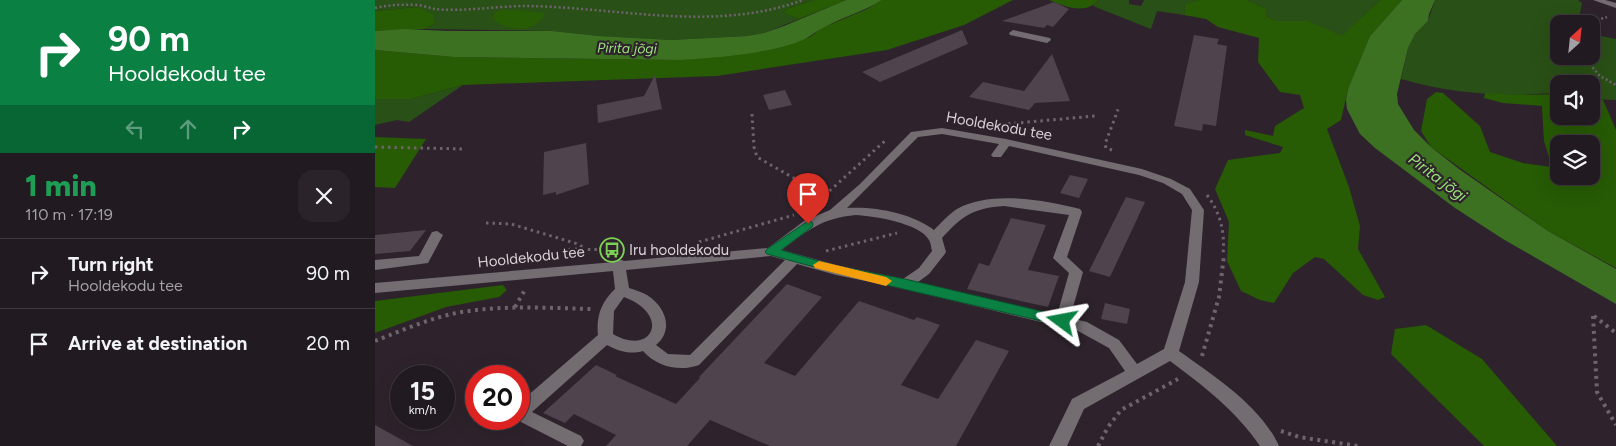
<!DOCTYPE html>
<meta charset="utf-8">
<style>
body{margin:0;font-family:Figtree,sans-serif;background:#2a232a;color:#f1f3f6;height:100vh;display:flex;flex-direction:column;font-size:19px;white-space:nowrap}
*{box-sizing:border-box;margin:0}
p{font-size:16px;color:#a2a1a5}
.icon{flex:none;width:28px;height:28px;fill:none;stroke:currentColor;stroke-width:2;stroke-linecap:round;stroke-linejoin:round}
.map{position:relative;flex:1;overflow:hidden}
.sheet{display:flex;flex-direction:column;background:#221a21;width:375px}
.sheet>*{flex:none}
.banner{background:#0b8043;color:#fff;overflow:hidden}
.needle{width:32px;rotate:27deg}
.buttons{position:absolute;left:1175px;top:15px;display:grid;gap:10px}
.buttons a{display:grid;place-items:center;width:50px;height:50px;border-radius:10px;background:#221a21;box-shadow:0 5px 20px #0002,0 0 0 1px #3f383f;font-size:25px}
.speed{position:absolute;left:15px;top:365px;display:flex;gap:10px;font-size:25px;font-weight:700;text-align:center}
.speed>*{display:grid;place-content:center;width:65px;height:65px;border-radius:50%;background:#221a21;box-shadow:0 5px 20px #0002,0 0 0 1px #3f383f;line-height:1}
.speed small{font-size:12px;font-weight:400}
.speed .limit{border:8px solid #d22;background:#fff;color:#111}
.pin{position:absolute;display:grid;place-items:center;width:42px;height:42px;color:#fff;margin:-51px -21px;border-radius:50% 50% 50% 0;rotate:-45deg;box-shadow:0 0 5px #0007}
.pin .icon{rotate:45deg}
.me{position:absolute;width:55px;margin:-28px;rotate:283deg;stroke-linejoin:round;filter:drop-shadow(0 0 4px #0008)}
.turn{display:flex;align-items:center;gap:18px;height:105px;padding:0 25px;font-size:22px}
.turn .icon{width:65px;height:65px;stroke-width:2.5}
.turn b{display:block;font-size:35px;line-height:42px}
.lanes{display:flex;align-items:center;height:48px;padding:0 25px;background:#0003;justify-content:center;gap:25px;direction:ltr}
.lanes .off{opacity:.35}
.round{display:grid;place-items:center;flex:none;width:52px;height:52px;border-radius:15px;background:#2a232a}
.overview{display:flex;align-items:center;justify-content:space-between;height:85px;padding:0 25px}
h1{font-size:30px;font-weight:800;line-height:38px;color:#1e9e55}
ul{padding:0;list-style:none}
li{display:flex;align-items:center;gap:15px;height:70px;padding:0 25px;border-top:1px solid #3f383f}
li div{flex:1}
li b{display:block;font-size:19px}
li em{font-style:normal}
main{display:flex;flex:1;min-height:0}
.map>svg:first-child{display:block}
.green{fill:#295016}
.forest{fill:#275b04;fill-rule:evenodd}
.water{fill:#3c7122}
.building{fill:#4f434d}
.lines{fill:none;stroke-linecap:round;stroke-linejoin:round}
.path-far2{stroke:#6e646c;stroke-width:2.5;stroke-dasharray:2 2.5;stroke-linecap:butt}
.path-far1{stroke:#6e646c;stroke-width:3;stroke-dasharray:2.5 4;stroke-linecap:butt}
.path{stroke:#6e646c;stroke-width:4;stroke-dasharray:3 4.5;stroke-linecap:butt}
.minor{fill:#736d72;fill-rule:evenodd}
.route{fill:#0b8043;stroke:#07532c}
.slow{fill:#f59e0b}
.labels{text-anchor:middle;stroke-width:4.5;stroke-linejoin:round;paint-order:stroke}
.far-water-label{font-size:14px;font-style:italic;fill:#9ae27b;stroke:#2e232c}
.street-label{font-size:15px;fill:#dad2d8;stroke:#2e232c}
.poi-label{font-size:15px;fill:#dad2d8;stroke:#2e232c;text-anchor:start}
.water-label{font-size:16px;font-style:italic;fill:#9ae27b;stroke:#2e232c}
</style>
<main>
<section class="sheet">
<div class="banner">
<div class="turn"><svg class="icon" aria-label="right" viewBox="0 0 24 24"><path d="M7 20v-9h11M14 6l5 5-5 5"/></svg><div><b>90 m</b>Hooldekodu tee</div></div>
<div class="lanes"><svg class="icon off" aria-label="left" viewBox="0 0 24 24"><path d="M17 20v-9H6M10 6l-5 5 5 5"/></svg><svg class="icon off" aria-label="ahead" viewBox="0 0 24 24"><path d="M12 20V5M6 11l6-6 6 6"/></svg><svg class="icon" aria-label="right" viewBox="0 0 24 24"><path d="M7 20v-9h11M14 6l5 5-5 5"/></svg></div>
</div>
<div class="overview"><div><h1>1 min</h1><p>110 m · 17:19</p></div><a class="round"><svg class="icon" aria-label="close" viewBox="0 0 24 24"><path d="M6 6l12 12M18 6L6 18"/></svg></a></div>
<ul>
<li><svg class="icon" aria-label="right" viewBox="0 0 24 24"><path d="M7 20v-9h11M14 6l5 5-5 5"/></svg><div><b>Turn right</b><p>Hooldekodu tee</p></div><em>90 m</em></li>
<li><svg class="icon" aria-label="arrive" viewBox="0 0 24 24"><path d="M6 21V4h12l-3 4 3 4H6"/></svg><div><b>Arrive at destination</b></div><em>20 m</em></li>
</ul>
</section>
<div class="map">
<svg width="1241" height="446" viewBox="0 0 1241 446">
<rect width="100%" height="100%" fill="#2e232c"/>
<!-- green -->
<g class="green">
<path d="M0,0H439L411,9L408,13L424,19L389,33L372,36L296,40L224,36L177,31L49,29L60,24L42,7L0,11Z"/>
<path d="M724,0H754V4L766,6L769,0H824L810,4L809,15L782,11L776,29L718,6Z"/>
<path d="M872,0H1005L967,37L934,21H902L891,16L892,9Z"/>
<path d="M1060,0H1203L1207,3L1203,24H1184V56H1216V34L1241,39V100L1216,99V84H1184V94C1171,92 1158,95 1145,95C1106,95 1063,90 1026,79L1033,48L1040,34L1053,21Z"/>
<path d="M88,85L34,122L22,120L0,125V99H36Z"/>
</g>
<!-- forest -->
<g class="forest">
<path d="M439,0H471L424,19L408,13L411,9Z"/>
<path d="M507,0H638L589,25L512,50L342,76L88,85L36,99H0V50L79,57L306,60L388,51L435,37L447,28L492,9Z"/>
<path d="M674,0H724C710,15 691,7 674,0Z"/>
<path d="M824,0H872L892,9L891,16L902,21H934L967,36L1005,0H1027L995,36L973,89L966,120L952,129L974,187L985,226L983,249L1010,297L1003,300L988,295L949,259L940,257L918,273L899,303L885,300L866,291L852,261L854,222L840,189L853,160L905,153L908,147L870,135V130L898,136L900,126L929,108L925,95L905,92L883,62L884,38L843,27L831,19L809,15L810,4Z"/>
<path d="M42,7L58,14L60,24L49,29L0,31V11Z"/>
<path d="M128,10H143L170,13C162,34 129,33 117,17L120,12Z"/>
<path d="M1061,92L1068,93L1105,126L1115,152L1148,163L1177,167L1169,141L1167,106L1128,103L1109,98L1110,93L1145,95L1184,94V116H1216V99L1228,100L1241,130V268L1173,231L1056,147L1046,131L1052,99ZM1184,144H1216V176H1184Z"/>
<path d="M0,137L51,139L20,188L0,187Z"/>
<path d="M128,285L132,290L124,297L71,307L0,333V301Z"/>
<path d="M1051,325L1107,359L1182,446H1109L1016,354L1020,329Z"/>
</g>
<!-- water -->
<g class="water">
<path d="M471,0H507C488,12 467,17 448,28C437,34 429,41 417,44C382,55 343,57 306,60L79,57L0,50V31L30,29L73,31H177L224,36L296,40L372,36L389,33L409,26Z"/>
<path d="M1027,0H1060L1054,14L1053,21L1040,34L1033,48L1022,94L1023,104L1039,130L1056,147L1084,169L1173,231L1241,269V304L1128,239L1080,208L1000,148L985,134L972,109L971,100L973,89L995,36Z"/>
</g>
<!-- building -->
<g class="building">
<path d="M679,2L694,9L678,27L672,25L669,28L627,21Z"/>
<path d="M587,30L593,44L505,82L487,72Z"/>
<path d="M819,35L844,39L842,44L852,46L841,126L828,124L827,131L799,126Z"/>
<path d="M677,54L695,101L660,103L654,110L594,97L608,82L649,91Z"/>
<path d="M280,75L287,109L223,123L222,105L269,96Z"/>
<path d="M410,90L417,105L394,110L388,95Z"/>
<path d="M211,143L214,184L181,195V192L168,195L169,152Z"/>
<path d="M695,175L713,179L704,198L685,193Z"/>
<path d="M751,197L770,202L735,277L714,271Z"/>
<path d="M636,218L671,225L653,270L684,276L673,307L592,289L604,263L614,266Z"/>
<path d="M51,230L35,251L0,254V235Z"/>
<path d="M412,284L447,297L389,363L420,376L484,301L539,320L542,317L565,325L526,385L563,399L601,340L634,351L581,446H395L335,420L312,446H231L241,435L199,414L190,423L168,413L221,365L242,375L240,376L301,404L325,378L324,377Z"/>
<path d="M730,303L755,309L752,324L726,319Z"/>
<path d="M0,425L38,446H0Z"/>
</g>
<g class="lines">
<!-- path-far2 -->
<g class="path-far2">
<path d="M0,8C14,5 27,4 41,5C48,5 54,8 60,9C88,12 122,6 151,6C243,7 339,33 428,0"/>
<path d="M1209,24L1232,17"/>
<path d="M1213,56L1212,61L1225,76L1241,85"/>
<path d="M742,111L744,107"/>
</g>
<!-- path-far1 -->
<g class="path-far1">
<path d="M377,114L379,147L382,157L450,196"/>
<path d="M620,125L720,116"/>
<path d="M0,147L89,149"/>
<path d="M737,150L731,148L730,144L743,110"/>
<path d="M832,195C846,214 850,232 848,256"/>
<path d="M440,204L512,139"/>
<path d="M111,223L136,224L203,244L209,248"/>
<path d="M324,242L419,215"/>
<path d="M451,251L522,233"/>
<path d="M175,256L196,249L238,250"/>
</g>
<!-- path -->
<g class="path">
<path d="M174,257L179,255"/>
<path d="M140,307L151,288"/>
<path d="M1218,316L1222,392L1241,425"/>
<path d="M1219,316L1241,333"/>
<path d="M0,341C28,330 57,317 87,312C130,305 174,308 217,309"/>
<path d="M827,356L844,297L849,255"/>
<path d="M906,431L924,437L983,446"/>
<path d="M723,446L733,427L746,410L803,379"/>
</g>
<!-- minor -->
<g class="minor">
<path d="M1218,0H1230L1241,3V8Z"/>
<path d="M638,30L675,38L676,40L672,43L635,35L634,33Z"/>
<path d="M567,128L631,139L767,169L796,179L815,189L829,210L824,282L804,351C840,377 885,405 904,446H885C861,411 829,386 795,361L709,409L692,446H674L697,399L750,371L734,348L703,331L530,289L461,275L422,264L324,365C305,372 282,367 268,351C255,355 243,351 232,345L157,412L206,436L209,441L206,446H193L140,419H144V403L223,335C221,317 226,302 240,289L238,271L0,293V283L239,262L244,259L249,261L393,248L429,221L455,210L485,184L536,132ZM567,134L624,144L616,155L618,157H626L634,146L764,175L788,183L807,194L817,210L810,282L789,349L762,364L744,340L712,322L695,318L708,272L692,257L707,212L705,209C671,200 615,190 582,209C574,214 566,223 559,230C537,213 499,206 472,208L543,137ZM629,206L694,215L678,258L694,273L682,315L543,282L554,274L569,255L571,252L567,238C587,216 598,208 629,206ZM481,215C498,216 545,223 554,240C556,243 556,248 557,251L544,268L528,279L461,265L407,250C433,230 447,218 481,215ZM396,256L410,260L315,355L293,354L281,345C299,330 291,307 272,295C267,292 260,290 254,288L251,270ZM249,297C297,315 277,357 238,334L239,311Z"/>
<path d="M62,231L68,235L53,263L0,270V260L44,256L57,232Z"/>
</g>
</g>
<!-- route -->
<path class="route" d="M433,221L437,222L438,224L437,227L406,250L461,266L530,279L687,316L692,317L694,321L692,324L687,326C589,302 489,282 392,254L390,252L392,249Z"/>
<!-- slow -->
<path class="slow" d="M444,261L511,277L517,281L511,286L440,268L438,265Z"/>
<!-- icons -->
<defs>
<g id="bus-ring" transform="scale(1.25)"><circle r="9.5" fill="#2e232c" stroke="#7cd155" stroke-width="1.5"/><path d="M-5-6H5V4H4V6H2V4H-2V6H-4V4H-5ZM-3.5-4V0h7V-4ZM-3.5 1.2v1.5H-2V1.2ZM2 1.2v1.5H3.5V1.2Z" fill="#7cd155"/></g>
</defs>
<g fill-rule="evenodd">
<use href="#bus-ring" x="237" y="250"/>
</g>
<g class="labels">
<!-- far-water labels -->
<g class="far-water-label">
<text transform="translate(252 48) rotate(1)" y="5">Pirita jõgi</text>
</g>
<!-- street labels -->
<g class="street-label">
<text transform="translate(624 126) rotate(10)" y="5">Hooldekodu tee</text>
<text transform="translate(156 257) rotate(-6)" y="5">Hooldekodu tee</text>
</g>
<!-- poi labels -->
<g class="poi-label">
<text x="254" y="255">Iru hooldekodu</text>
</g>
<!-- water labels -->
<g class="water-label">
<text transform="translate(1063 177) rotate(37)" y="6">Pirita jõgi</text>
</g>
</g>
</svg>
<div class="buttons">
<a><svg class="needle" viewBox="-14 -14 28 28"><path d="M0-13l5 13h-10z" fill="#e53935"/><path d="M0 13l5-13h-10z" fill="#a2a1a5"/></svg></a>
<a><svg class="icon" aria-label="sound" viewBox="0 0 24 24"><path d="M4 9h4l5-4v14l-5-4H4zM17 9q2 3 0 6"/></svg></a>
<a><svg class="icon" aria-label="layers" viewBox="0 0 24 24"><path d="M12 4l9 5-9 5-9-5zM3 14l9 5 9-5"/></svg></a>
</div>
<div class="speed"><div>15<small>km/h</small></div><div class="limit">20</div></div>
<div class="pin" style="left:433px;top:224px;background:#d93025"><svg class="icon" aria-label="arrive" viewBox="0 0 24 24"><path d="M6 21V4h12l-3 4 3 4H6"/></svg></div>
<svg class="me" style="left:687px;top:321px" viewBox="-20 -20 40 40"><path d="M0-17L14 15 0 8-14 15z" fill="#0b8043" stroke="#fff" stroke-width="4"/></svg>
</div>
</main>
